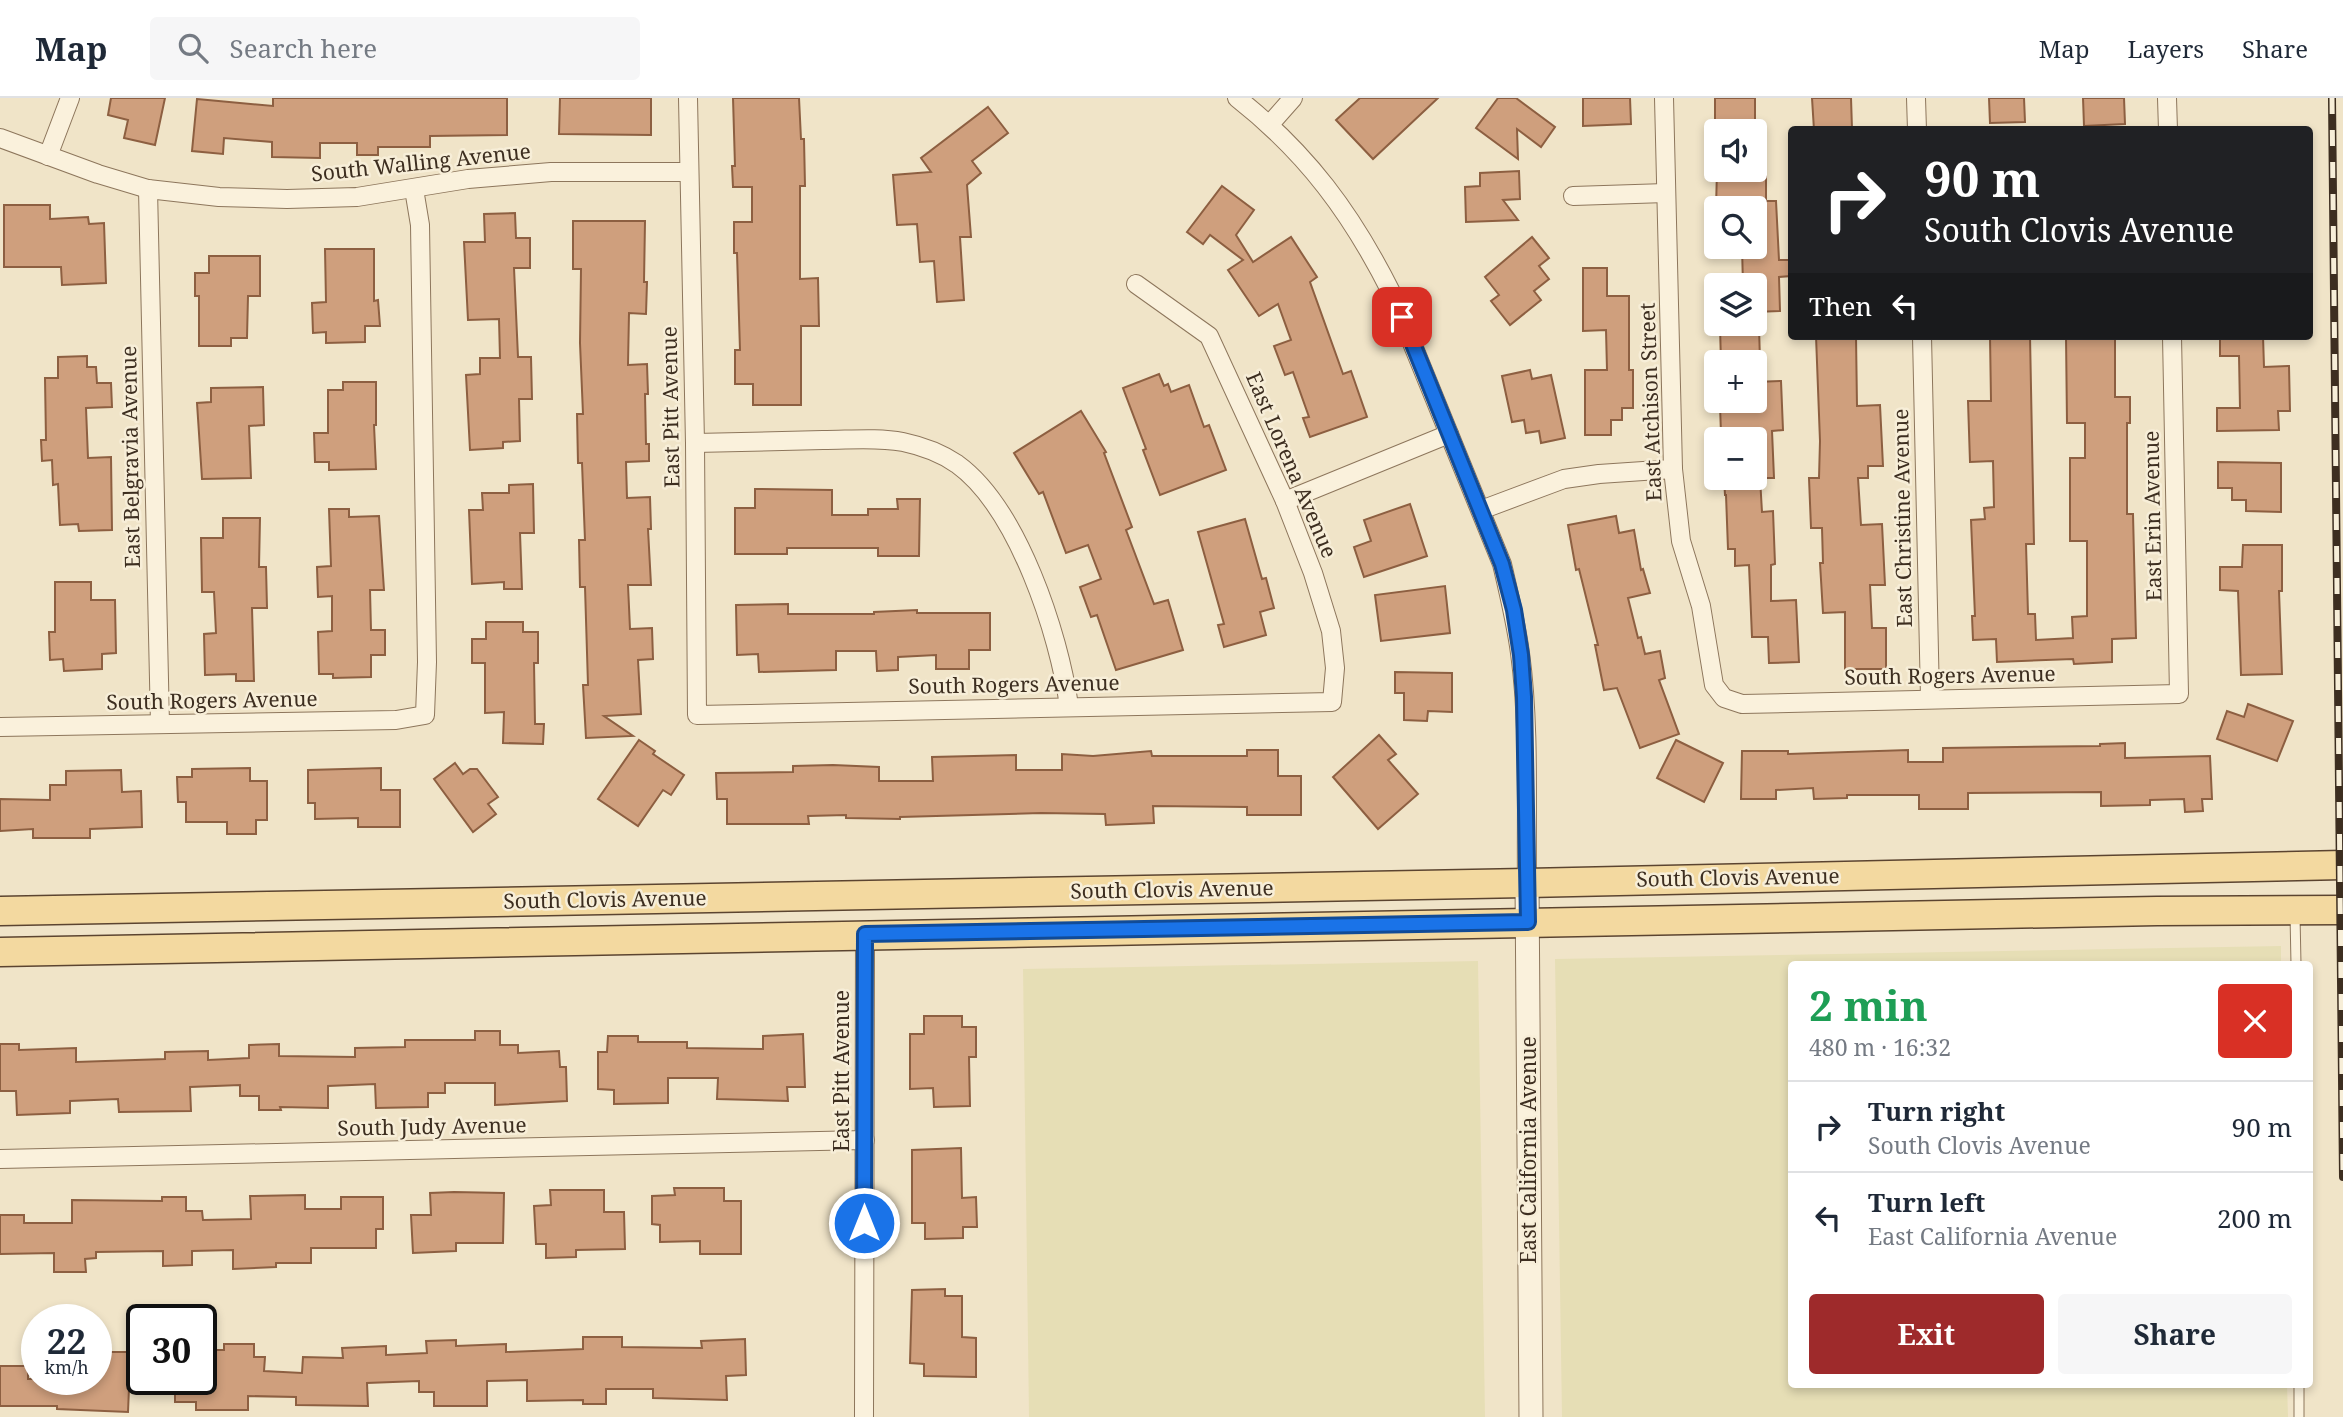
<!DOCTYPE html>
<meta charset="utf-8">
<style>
body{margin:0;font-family:"Noto Serif",serif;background:#f6f6f7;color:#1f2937;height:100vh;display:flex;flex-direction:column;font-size:26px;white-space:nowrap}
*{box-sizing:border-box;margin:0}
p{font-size:23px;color:#747a83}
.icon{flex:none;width:38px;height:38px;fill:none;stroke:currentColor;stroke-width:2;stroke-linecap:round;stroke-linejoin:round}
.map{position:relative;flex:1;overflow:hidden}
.drawer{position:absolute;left:1788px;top:863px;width:525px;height:427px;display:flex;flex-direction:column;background:#fff;border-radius:7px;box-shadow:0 4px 10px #0003}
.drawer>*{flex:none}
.hud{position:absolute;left:1788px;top:28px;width:525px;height:214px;border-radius:7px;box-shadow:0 4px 10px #0003;background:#202124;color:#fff;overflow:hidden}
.fabs{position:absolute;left:1704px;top:21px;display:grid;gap:14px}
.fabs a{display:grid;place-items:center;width:63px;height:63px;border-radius:7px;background:#fff;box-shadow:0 4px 10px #0003;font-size:35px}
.speed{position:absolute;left:21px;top:1206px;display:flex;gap:14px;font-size:35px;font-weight:700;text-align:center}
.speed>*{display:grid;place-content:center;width:91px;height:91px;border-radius:50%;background:#fff;box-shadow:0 4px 10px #0003;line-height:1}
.speed small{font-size:18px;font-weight:400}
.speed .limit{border:4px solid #111;border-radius:10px;background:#fff;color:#111}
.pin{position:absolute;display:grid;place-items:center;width:60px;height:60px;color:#fff;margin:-30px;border-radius:14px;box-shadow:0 4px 10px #0006}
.me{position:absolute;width:77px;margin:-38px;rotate:0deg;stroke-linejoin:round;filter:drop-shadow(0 0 5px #0008)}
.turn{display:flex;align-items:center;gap:24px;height:147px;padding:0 21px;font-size:32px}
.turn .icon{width:91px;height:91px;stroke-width:2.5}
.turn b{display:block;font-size:49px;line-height:60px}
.then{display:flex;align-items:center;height:66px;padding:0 21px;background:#0003;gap:14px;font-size:26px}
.round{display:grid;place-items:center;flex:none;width:74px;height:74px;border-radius:7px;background:#f6f6f7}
.headline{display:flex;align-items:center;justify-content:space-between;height:119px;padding:0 21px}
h1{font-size:42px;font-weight:700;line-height:52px;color:#1e9e55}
.primary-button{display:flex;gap:14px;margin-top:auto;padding:14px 21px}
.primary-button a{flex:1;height:80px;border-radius:7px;background:#9e2a2b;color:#fff;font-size:28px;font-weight:700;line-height:80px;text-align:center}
.primary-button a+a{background:#f6f6f7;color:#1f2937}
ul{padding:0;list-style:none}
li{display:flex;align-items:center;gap:21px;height:91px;padding:0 21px;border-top:2px solid #e0e1e3}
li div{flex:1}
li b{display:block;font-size:26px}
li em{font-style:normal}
header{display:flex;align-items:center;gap:42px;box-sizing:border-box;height:98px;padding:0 35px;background:#fff;border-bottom:2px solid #e0e1e3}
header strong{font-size:33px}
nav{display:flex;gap:38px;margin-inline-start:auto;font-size:24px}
.search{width:490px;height:63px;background:#f6f6f7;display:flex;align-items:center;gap:18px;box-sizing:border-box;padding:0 24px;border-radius:7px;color:#747a83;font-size:26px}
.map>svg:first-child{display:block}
.farmland{fill:#e6deb5}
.building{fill:#cf9f7d;stroke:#8d5f41;stroke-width:2}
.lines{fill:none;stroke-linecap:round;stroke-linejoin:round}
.service-casing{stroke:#8d765c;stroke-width:11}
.minor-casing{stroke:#8d765c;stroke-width:20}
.tertiary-casing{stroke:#8d765c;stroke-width:25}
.primary-casing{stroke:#5b4430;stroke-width:31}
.service{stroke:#faf1dc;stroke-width:9}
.minor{stroke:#faf1dc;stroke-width:18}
.tertiary{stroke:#faf1dc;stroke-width:23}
.primary{stroke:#f3d9a0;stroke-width:28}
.rail-casing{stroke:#3d2e20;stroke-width:8}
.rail{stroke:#f7eed8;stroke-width:5;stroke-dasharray:16;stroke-linecap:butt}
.route-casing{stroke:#114b97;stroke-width:18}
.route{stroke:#1a73e8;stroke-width:12}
.labels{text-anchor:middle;stroke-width:5;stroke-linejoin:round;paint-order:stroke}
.street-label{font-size:21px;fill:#3d2e20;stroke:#f7eed8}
</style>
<header>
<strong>Map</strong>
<div class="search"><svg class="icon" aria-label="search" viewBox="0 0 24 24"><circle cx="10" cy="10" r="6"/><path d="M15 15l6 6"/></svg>Search here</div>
<nav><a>Map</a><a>Layers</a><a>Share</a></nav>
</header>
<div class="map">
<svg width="2343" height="1319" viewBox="0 0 2343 1319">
<rect width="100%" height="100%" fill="#f0e4c8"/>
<!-- farmland -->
<g class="farmland">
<path d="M2281,848V866H1792V1286H2287L2288,1319H1562L1555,861Z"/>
<path d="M1478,863L1485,1319H1029L1023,871Z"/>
</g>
<!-- building -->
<g class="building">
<path d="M111,0H165L155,47L124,40L128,22L108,17Z"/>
<path d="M273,0H507V37L430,38V49H378V57H357V45H320V60L272,59V44L224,40L223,56L192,53L197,1L273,8Z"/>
<path d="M560,0H651V37L559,36Z"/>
<path d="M733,0H799L801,41H804L805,88H800V181L818,180L819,228H801V307H753V286H735V252H740L737,155H734V124H752V89H733L732,68H735Z"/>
<path d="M1360,0H1438L1373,61L1336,22Z"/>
<path d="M1498,0H1516L1555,29L1541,49L1517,31L1518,61L1476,30Z"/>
<path d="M1583,0H1630L1631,26L1583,28Z"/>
<rect x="1715" y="0" width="40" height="33"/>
<path d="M1812,0H1851L1852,31L1814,32Z"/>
<path d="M1989,0H2024L2025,24L1990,25Z"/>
<path d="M2083,0H2124L2125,26L2084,28Z"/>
<path d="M988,9L1008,35L972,63L981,75L967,87L971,139H960L964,202L937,204L934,163L920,164L917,126L897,127L893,77L931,74L921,60Z"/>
<path d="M1717,72H1766V103H1776L1779,162H1790L1791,178L1779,179L1780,213L1755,214V187H1743L1742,149H1755V110H1716Z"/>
<path d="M1519,73L1520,101L1503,102L1518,122L1466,124L1465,89L1480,88V75Z"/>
<path d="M1222,88L1254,112L1236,137L1253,164L1291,139L1317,179L1310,184L1343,276L1351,273L1367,319L1310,339L1303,320L1309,319L1293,274L1285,277L1274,248L1291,242L1278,206L1259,218L1228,172L1243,162L1210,137L1203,146L1187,134Z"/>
<path d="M4,107H50V121L88,119L89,126L104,125L106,185L62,187L61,169H4Z"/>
<path d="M515,115L516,140H530V170H514L518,259H531L532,301H519L520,343L503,344V350L470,352L466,277L480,276V260H500L499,221L468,222L464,144H485L484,116Z"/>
<path d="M573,123H645L644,184H647L646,216L629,215L628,267L647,266L648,296H645L646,346H649V363L626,364L627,400L650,399L651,431H648L651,487H628L630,531L652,530L653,561L638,562L641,616L604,618L633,638L586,640L583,587H588L585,489H580L579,442H585L582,365H578L577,316H583L580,245L581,171H573Z"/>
<path d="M1532,139L1549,160L1539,168L1549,181L1534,193L1541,202L1510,227L1491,203L1499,197L1485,179Z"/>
<path d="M325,151H374V203L378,202L380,228H365V244L326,245V234L313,235L312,205L326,204Z"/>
<path d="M209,158H260V198H248L247,240H231V248H199V198H195V175H209Z"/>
<path d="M1583,170H1607V198H1629V272H1633V310H1622V322H1611V337H1585V272H1607L1606,232L1583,233Z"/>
<path d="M1759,228L1760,264H1721L1720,229Z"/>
<path d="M1816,238H1856L1857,308L1880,307L1883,368H1868V380H1858L1861,427L1882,426L1885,487H1870L1872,530H1886V571H1845V514L1823,515L1820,465H1823L1822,430H1811L1809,380H1819L1820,343Z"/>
<path d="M1990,238H2030L2034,446H2026L2028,516H2035L2036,542L2073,540L2072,519L2087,518V443H2070V360H2085V325H2067L2066,238H2115V299H2130V325H2127V416H2133L2136,540L2112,541V564L2074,566L2073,561L1997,564L1996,541L1973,542L1972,518H1975L1971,422L1985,421L1984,410L1994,409L1993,363L1970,364L1968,303H1991Z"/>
<path d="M2220,238H2263L2264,269L2289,268L2290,313H2278L2279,332L2217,333V310H2240L2239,258H2220Z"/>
<path d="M87,258V269H96L97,285H111L112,309L86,310L88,360L111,359L112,432L79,433L78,426L60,427L58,386L53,387L52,362L42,363L41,342H46L45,280H58V259Z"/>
<path d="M1530,272L1532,281L1551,277L1565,340L1541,345L1539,333L1526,335L1524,322L1512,324L1502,278Z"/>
<path d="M1159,276L1164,288L1168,286L1171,294L1189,287L1204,329L1209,327L1226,372L1160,397L1143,352L1146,351L1123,290Z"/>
<path d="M1781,283L1783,332L1772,333L1774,380H1760L1762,414L1773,413L1775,466L1771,467V503L1796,502L1799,564L1769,565L1768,539H1752L1749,467L1735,468V451H1728L1726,397H1725L1724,380H1755V333L1721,335L1720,308H1734V303H1755V284Z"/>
<path d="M343,284H376V327H374L376,371L329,372V364H315L314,335H328V292H343Z"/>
<path d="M263,289L264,327L249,328L251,380L202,381L197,305L211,304V290Z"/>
<path d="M1081,313L1106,354L1104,355L1132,429L1126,432L1154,506L1168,502L1183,552L1116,572L1097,517L1091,519L1080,489L1101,481L1088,447L1066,455L1043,394L1039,396L1014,355Z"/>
<path d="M2218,364L2281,365V414L2246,413V402H2232V390H2218Z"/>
<path d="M533,386L534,435H520L522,491H504V484L472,486L469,412H483L482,395H509V387Z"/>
<path d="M755,391L832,392V417H868V411H898L897,401H920L919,458H878V450H787V456H735V410H755Z"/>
<path d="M1410,406L1427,458L1364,479L1354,449L1371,443L1364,422Z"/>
<path d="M329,411H349V419L379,418L384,492H370L371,532H385V557H371V579L333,580V576H319L318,534L332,533V498L318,499L317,469L331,468Z"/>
<path d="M1616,418L1619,435L1634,432L1641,472L1643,471L1650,495L1628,500L1638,540L1641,539L1645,556L1660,553L1665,580L1659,582L1679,636L1640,650L1617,590L1604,592L1595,547H1598L1579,471L1576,472L1568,427Z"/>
<path d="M223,420H260L259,469H266L267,510H252L254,583H236V576L205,577L204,536L216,535L214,494H202L201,440H223Z"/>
<path d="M1245,421L1262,481L1266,480L1274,510L1260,514L1266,537L1224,549L1218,527L1224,526L1198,434Z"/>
<path d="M2243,447H2282V493H2279L2282,576L2241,577L2238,493L2220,492V469H2242Z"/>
<path d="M55,484H91V502H115L116,555L102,556V571L64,573L63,561L50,562L49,534H55Z"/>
<path d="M1445,488L1450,535L1381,543L1375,497Z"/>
<path d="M788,506V516H874V514L917,512V515H990V552H969V571H936V557L898,559V572L877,573L876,553H836V572L759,574L758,556L737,557L736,507Z"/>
<path d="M486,524H523V534H538V565H534L535,626H544L543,646L503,645L504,614L485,615V565H472V541H486Z"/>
<path d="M1395,574L1452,575V614L1428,613L1427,623L1404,622V595H1395Z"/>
<path d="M2248,606L2293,623L2277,663L2217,641L2227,613L2244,619Z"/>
<path d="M1379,637L1396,656L1388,662L1418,696L1378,731L1333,679Z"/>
<path d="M639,642L655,653L653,656L684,677L671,697L663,692L638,728L598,701Z"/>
<path d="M1676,642L1723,665L1704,704L1657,680Z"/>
<path d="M2125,645V660L2210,658L2212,701H2202L2203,713L2185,714L2184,701L2150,702V707L2101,708V694L1968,695V711H1919V697H1847V700L1814,701L1813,690L1776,692V701H1741L1742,653H1788V656L1908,652V664H1943V650L2100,648V646Z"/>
<path d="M1247,652H1278V678H1301V717H1247V709L1153,708L1154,725L1106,727L1105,716L1041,715L900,719V721L846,720V717L808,718L809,726H727V701H717L716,675L793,674V668L833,667L879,669V683H933L932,659L1016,657V672H1062V656L1093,658L1151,653L1152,658H1247Z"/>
<path d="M455,665L463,676L470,671H477L498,699L488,706L496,716L473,734L434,681Z"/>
<path d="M250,670V683H267V722H256V736H227V724H186V704H178L177,679H192V671Z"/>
<path d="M381,670V692H400V729H358V720L315,721V705H308V672Z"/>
<path d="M121,672L122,694L141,693L142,729L90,731V740H33V731L0,733V701L50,702V687H66V673Z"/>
<path d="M924,918H962V929H976V959H969L970,1008L934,1009L933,990L910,991V936H924Z"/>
<path d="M475,933H500V947H518V955L559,953L560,969H566L567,1003L495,1007V985H445V995H428V1009L376,1010L375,986L328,988V1010L280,1009L281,1012H259V998H240V987L190,989L191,1013L119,1014L118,1001L70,1003V1015L17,1017L16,993H0V946H19V952L76,950V964L165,961V954L208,953V962L249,960V947L279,946V958L355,959V950L405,949V942H475Z"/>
<path d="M803,936L805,989H787L788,1003L717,1001L718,980H668V1005L614,1006V992L598,991V954H607L608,938H638V944H687V950L763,951V938Z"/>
<path d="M961,1050L962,1100L976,1099L977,1129H963V1140L925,1141V1125H912V1052Z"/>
<path d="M674,1090H724V1103H741V1156H700V1143L660,1144V1127L652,1126V1098L675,1097Z"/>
<path d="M550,1092H604V1114H624L625,1151L576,1152V1159L546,1160V1146H536L534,1108L551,1107Z"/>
<path d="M454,1094L504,1095L503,1145H456V1153L413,1155L411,1117H431L430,1095Z"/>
<path d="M305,1097V1111H341V1099H383V1131H376V1150H311V1165H276V1169L233,1171V1152L192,1153V1167L163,1168V1153L96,1154V1160L85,1161L86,1174H54V1155L0,1156V1117H24V1125H72V1102L162,1103V1099H186V1113H202L203,1122L251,1121L250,1098Z"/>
<path d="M945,1191V1198H962V1239L976,1240V1279L924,1278V1266L910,1265L912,1192Z"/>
<path d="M583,1239H622V1249L702,1250L701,1243L745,1241L746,1277L726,1278L727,1302L653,1300V1291H606V1306H583V1302L527,1303V1282L487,1283V1308H434V1294H419V1283L367,1285L368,1308L296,1307V1299L248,1298V1312H196V1304H175V1281H201V1252H224V1246H254V1259H265L264,1273L302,1275L303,1259L343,1260L342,1250L386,1248V1257L427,1255L426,1243L456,1242V1248L506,1246V1254L583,1251Z"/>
<path d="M105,1254H142V1290H129L128,1314L57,1311V1308H0V1268H28V1281H96V1263H105Z"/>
</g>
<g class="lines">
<!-- service casing -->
<g class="service-casing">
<g id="service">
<path d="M2295,817L2296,866"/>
<path d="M2299,1286V1319"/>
</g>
</g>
<!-- minor casing -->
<g class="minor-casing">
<g id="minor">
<path d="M688,0L695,345L697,617L1332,604L1335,570L1331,533L1313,475L1285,403L1209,238L1136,186"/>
<path d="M1237,0C1307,55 1352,116 1392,196L1502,466C1509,496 1516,525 1520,555C1530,628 1526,711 1527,785"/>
<path d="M1664,0L1673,371L1681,443L1701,508L1714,587L1724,600L1742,606L2179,596L2172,238"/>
<path d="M1916,0L1917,32"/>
<path d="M2167,0L2168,32"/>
<path d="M1270,26L1293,0"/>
<path d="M0,40L98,76L148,91L219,99L287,101L357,99L468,81L551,74H689"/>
<path d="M48,58L70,0"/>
<path d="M148,91L160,626"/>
<path d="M1573,98L1666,95"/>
<path d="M1922,238L1930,600"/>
<path d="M695,345C738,344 781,343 823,342C850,342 877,339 903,344C922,348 941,355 957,366C1018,410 1059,536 1069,608"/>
<path d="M1285,403L1449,336"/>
<path d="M1481,412L1564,381L1599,376L1673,371"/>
<path d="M0,629L396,622L425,617L427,564L420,127L414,91"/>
<path d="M0,1061L865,1042"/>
<path d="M864,1319L865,836"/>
</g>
</g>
<!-- tertiary casing -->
<g class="tertiary-casing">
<path id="tertiary" d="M1527,785L1531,1319"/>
</g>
<!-- primary casing -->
<g class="primary-casing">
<g id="primary">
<path d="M0,813L1527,785L2343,767"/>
<path d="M0,854L2157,813L2343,812"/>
</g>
</g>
<!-- service -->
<use href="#service" class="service"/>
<!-- minor -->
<use href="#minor" class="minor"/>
<!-- tertiary -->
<use href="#tertiary" class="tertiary"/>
<!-- primary -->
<use href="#primary" class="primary"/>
<!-- rail casing -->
<g class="rail-casing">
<path id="rail" d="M2332,0L2343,1079"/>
</g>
<!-- rail -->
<use href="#rail" class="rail"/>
</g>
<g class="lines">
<!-- route casing -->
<g class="route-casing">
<path id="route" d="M864,1125L865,836L1528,824L1524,599L1521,557L1514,512L1502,466L1402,219"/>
</g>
<!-- route -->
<use href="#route" class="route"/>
</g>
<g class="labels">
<!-- street labels -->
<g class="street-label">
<text transform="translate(421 65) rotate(-6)" y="7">South Walling Avenue</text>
<text transform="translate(1651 304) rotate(-92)" y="7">East Atchison Street</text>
<text transform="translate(671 309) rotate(-91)" y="7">East Pitt Avenue</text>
<text transform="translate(131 359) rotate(-91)" y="7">East Belgravia Avenue</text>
<text transform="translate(1291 367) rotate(67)" y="7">East Lorena Avenue</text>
<text transform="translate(2153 418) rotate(-91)" y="7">East Erin Avenue</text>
<text transform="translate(1903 420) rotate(-91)" y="7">East Christine Avenue</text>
<text transform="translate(1950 578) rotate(-1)" y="7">South Rogers Avenue</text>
<text transform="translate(1014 587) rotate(-1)" y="7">South Rogers Avenue</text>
<text transform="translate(212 603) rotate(-1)" y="7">South Rogers Avenue</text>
<text transform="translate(1738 780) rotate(-1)" y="7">South Clovis Avenue</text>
<text transform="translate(1172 792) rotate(-1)" y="7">South Clovis Avenue</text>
<text transform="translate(605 802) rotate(-1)" y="7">South Clovis Avenue</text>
<text transform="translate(842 973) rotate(-90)" y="7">East Pitt Avenue</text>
<text transform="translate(432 1029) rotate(-1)" y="7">South Judy Avenue</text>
<text transform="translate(1529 1052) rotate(-90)" y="7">East California Avenue</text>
</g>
</g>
</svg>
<div class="fabs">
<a><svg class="icon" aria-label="sound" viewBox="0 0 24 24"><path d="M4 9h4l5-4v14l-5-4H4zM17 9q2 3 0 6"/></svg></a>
<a><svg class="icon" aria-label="search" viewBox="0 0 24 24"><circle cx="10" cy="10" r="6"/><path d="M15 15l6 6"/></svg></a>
<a><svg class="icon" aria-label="layers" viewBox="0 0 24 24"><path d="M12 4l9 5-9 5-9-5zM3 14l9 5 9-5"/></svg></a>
<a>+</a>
<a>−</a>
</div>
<div class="speed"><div>22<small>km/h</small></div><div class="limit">30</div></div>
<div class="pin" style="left:1402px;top:219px;background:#d93025"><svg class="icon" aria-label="arrive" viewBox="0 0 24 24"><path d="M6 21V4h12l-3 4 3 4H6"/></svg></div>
<svg class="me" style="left:864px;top:1125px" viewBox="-20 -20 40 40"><circle r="17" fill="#1a73e8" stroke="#fff" stroke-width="3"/><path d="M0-11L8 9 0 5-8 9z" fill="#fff"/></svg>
<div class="hud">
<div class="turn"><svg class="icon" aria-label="right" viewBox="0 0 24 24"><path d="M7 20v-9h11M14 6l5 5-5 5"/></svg><div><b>90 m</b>South Clovis Avenue</div></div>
<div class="then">Then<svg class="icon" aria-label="left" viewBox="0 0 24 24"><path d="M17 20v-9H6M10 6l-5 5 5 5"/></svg></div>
</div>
<section class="drawer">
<div class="headline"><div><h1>2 min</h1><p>480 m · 16:32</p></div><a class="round" style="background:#d93025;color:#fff"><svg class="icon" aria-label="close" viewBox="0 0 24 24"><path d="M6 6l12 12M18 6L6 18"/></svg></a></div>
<ul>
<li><svg class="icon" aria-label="right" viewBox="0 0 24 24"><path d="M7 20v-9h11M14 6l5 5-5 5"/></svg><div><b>Turn right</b><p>South Clovis Avenue</p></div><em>90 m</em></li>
<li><svg class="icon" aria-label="left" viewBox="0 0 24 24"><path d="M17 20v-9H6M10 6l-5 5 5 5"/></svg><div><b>Turn left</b><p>East California Avenue</p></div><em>200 m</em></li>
</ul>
<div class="primary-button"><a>Exit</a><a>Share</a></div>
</section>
</div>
